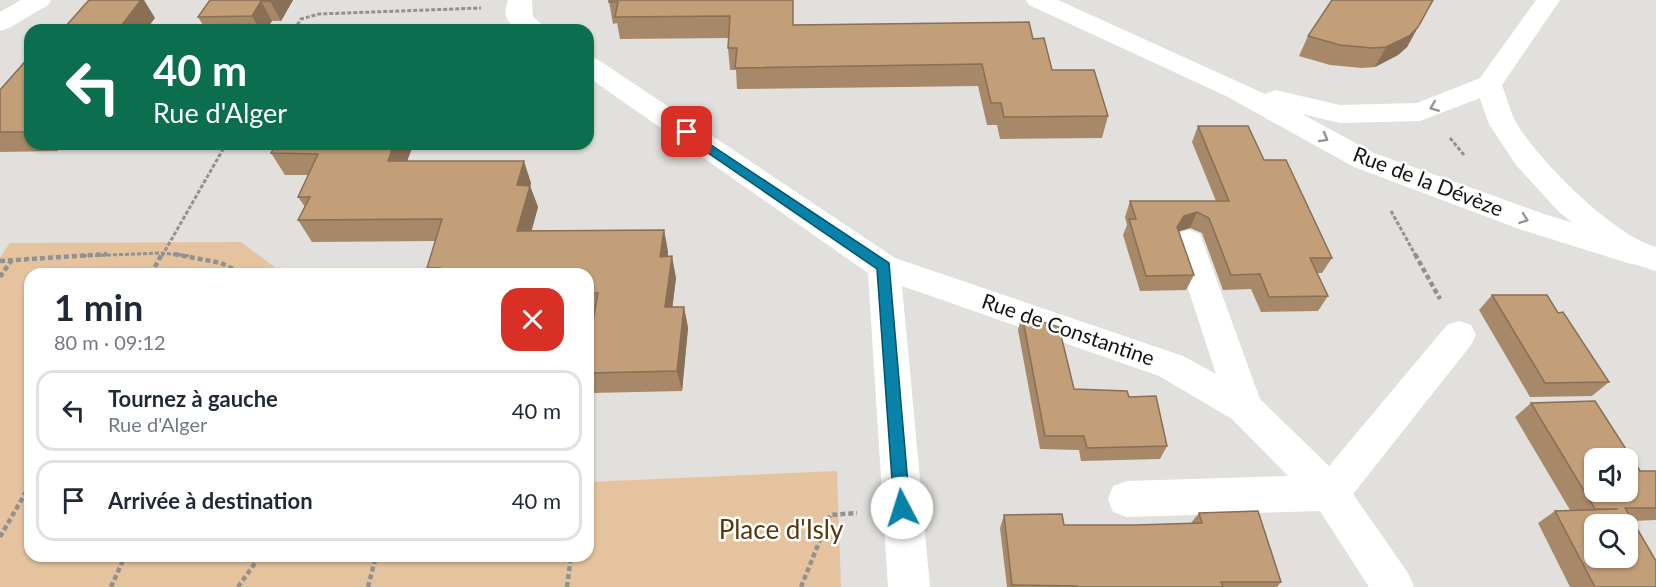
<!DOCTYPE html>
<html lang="fr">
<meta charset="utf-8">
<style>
body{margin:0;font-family:Lato,sans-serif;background:#f6f6f7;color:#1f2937;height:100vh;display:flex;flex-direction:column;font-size:22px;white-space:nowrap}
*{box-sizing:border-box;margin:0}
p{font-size:20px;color:#747a83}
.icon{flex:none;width:33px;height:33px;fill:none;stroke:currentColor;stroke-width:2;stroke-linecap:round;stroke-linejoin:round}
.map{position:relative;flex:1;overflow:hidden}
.sheet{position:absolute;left:24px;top:268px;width:570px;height:294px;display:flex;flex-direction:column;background:#fff;border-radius:18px;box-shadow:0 2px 4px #0004}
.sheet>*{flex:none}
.top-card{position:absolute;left:24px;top:24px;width:570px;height:126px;border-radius:18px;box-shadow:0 2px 4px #0004;background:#0b6e4f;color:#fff;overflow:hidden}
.tools{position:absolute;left:1584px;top:448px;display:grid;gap:12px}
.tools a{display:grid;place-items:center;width:54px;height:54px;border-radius:12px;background:#fff;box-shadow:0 2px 4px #0004;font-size:30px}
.pin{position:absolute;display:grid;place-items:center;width:51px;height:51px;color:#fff;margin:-26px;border-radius:12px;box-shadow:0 3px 9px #0006}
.me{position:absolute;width:66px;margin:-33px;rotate:355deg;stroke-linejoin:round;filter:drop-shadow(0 0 4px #0008)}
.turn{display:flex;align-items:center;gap:21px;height:126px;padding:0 30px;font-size:27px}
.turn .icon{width:78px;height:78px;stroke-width:2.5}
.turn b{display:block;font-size:42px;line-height:51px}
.round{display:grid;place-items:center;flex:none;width:63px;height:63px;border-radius:18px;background:#f6f6f7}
.head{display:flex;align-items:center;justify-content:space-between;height:102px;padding:0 30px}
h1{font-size:36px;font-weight:700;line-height:45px}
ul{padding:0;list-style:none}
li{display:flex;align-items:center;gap:18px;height:81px;margin:0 12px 9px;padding:0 18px;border:3px solid #e0e1e3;border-radius:18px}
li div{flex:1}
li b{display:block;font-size:22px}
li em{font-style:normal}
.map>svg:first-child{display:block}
.green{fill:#e6c39f}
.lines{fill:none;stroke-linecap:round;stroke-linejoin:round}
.path-far1{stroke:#92918e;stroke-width:3;stroke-dasharray:4 2;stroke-linecap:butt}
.path{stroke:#92918e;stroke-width:4.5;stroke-dasharray:5 3;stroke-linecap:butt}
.minor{fill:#fff;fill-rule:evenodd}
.tertiary{fill:#fff;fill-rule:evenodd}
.secondary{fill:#fff;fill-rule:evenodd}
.wall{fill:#a78868}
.shaded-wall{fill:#886f55}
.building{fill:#c29e79;stroke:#886f55;stroke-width:1.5;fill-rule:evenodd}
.oneway{stroke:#959594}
.route{fill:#0882a8;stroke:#05546d;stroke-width:1.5}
.labels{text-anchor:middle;stroke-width:5;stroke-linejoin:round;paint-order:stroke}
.street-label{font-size:21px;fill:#141312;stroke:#fff}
.near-park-label{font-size:26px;fill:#5c3809;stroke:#fff}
</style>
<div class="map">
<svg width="1656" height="587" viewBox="0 0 1656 587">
<rect width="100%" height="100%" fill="#e2e0dd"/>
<!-- green -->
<path class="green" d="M241,242L284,274H30V556H588V482L837,471L841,587H0V257L10,243Z"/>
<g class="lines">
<!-- path-far1 -->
<g class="path-far1">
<path d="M294,30L301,19L319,14L481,8"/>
<path d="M1450,138L1464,155"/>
<path d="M1391,211L1416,256"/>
<path d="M83,256L161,253L191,256"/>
<path d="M162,256L226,144"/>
</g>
<!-- path -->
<g class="path">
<path d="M174,254L221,263L243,274"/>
<path d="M1415,254L1440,299"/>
<path d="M0,261L107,254"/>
<path d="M151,274L162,254"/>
<path d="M0,277L11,261"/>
<path d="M0,537L30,485"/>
<path d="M111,587L125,556"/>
<path d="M238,587L260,556"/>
<path d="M368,587L376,556"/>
<path d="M567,587L571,556"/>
<path d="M801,587L830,515L857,513"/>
</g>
<!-- minor -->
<g class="minor">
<path d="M21,0H51L48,5L9,28L0,31V12Z"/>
<path d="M508,0H532L533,17L549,30C528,30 497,32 508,0Z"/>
<path d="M588,57L597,59L895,258L1183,356L1216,374L1173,242L1178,234L1189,230L1200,234L1260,399L1329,466L1447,325L1459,321L1471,325L1476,335L1471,345L1353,494L1408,573L1414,587H1369L1320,511L1127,517L1113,512L1108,499L1113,486L1127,481L1288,476L1232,419L1159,376L902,286L930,587H888L868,273L588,77Z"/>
</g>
<!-- tertiary -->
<path class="tertiary" d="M1026,0H1058L1265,94L1275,90L1340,105L1417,103L1478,79L1488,76L1498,79L1501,85L1498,91L1420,121L1340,123L1302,114L1374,153L1544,214L1642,244L1647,252L1642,260L1631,264L1522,230L1354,167L1226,96L1029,5Z"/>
<!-- secondary -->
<path class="secondary" d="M1536,0H1560L1502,85C1507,98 1510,112 1517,124C1539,161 1614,236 1656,247V271L1620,260L1560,213L1516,165L1489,124L1475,85Z"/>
</g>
<!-- wall -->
<g class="wall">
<path d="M210,0H293L281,21H272L266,30H206L198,17Z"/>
<path d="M793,0V25L1033,39L1052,70L1108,116L1102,138L1000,139L997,125H987L978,86L737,89L736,70H730L728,48L729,38L620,39L617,23L613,24L609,2Z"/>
<path d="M1418,27L1407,47L1398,55L1375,67L1362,68L1330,65L1299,56L1308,36Z"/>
<path d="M30,56V144H62L57,151L0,152V90Z"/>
<path d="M1198,126L1264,160L1332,258L1322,273H1317L1328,296L1318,311L1261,312L1251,289L1223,290L1202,233L1190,228L1179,231L1194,275L1186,290L1140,291L1123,235L1127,225L1125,217L1130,201H1216L1192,142Z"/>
<path d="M413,145L407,161L531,183L530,186L538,207L531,231L664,230L668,252V256L676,278L672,307H684L688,328L682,391L591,393L588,386V348L594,314H588V274H430L427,268L436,241L312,242L298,220L305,207L298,197L308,175H285L271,153Z"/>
<path d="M1492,295L1558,313L1609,382L1592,396L1530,397L1479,310Z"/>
<path d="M1022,315L1074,389L1129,397L1167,446L1160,459L1081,461L1079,450L1040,449L1018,330Z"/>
<path d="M1531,403L1640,471H1656V520L1632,521L1656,587H1570L1538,523L1555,511L1570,510L1515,417Z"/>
<path d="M1199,513L1281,582L1277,587H1007L1000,528L1004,515L1064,525H1135L1191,523Z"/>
</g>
<!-- shaded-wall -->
<g class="shaded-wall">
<path d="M141,0H144L155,18L146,30H118Z"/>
<path d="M271,0H293L281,21L270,1Z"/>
<path d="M261,1L272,21L266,30H260L252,16Z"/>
<path d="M1418,27L1407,47L1398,55L1375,67L1386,47Z"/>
<path d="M50,144H62L57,151Z"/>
<path d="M394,144H412L413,145L399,183L388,161Z"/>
<path d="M524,161L531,183L530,186L538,207L526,252L517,231V185Z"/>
<path d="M1197,212L1190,228L1177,232V227L1184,216Z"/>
<path d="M664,230L668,252L665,278L660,257Z"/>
<path d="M672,256L676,278L670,328L665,307Z"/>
<path d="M684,307L688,328L682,391L677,371Z"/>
</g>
<!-- building -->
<g class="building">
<path d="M89,0H141L118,30H52L55,27H65Z"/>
<path d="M210,0H271L270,1H261L252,16L198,17Z"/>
<path d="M609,0H793V25L1029,22L1033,39L1044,38L1052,70H1094L1108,116L1004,117L1001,103H991L982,64L735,68L737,48H728L730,16L615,17L618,2H609Z"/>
<path d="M1332,0H1433L1418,27L1409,36L1386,47L1373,48L1340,45L1308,36Z"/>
<path d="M30,56V132H0V90Z"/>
<path d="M1198,126H1248L1264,160H1286L1332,258H1310L1328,296L1269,297L1260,274L1231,275L1209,218L1197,212L1184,216L1177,227L1194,275L1146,276L1129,219H1136L1130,201H1229Z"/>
<path d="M276,144H394L388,161H524L517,185L530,186L517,231L664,230L660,257L672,256L665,307H684L677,371L588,373V348L598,293H588V274H438L440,268H427L442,219L298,220L310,197H298L318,154L271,153Z"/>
<path d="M1492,295H1547L1558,313L1563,312L1609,382L1545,383Z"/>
<path d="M1022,315L1059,327L1074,389L1127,391L1129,397L1156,396L1167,446L1087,448L1084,436H1045Z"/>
<path d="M1595,401L1640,471H1656V508H1625L1656,561V587H1595L1555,511L1618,509H1595L1531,403ZM1594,459H1628V492H1594ZM1594,525H1628V558H1594Z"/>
<path d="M1258,511L1281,582H1221L1223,587H1077V586L1012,585L1004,515L1062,514L1064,525H1135L1202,523L1199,513Z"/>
</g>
<!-- one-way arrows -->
<defs><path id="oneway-chevron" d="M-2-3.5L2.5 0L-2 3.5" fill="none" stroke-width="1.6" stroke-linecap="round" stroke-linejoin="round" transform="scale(1.5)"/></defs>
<g class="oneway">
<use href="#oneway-chevron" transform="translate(1434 107) rotate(158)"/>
<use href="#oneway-chevron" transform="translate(1324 138) rotate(29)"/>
<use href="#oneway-chevron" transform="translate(1524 219) rotate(20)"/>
</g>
<!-- route -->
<path class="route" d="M687,129L889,263L910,508L908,513L902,515L896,513L894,508L877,269L682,135V130Z"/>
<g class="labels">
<!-- street labels -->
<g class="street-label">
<text transform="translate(1428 182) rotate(21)" y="7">Rue de la Dévèze</text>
<text transform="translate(1068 330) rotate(19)" y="7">Rue de Constantine</text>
</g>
<!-- near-park labels -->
<g class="near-park-label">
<text x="781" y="539">Place d'Isly</text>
</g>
</g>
</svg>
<div class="tools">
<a><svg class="icon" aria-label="sound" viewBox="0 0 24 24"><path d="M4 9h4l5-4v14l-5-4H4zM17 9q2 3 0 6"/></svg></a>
<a><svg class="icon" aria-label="search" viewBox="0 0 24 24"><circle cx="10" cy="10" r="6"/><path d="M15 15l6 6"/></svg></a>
</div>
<div class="pin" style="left:687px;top:132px;background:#d93025"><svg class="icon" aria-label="arrive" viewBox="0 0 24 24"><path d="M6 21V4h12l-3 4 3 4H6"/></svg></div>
<svg class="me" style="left:902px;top:508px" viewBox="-20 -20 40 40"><circle r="19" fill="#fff"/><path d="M0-13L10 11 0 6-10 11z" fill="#0882a8"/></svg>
<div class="top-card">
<div class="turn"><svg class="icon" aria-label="left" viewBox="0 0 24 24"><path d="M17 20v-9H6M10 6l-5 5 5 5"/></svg><div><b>40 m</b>Rue d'Alger</div></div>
</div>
<section class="sheet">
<div class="head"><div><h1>1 min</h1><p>80 m · 09:12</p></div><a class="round" style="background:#d93025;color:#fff"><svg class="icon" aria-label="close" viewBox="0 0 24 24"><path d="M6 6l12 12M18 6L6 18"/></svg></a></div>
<ul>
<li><svg class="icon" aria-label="left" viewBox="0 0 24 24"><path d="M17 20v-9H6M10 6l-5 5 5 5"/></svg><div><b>Tournez à gauche</b><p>Rue d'Alger</p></div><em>40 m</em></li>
<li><svg class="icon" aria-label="arrive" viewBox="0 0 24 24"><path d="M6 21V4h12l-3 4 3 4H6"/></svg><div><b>Arrivée à destination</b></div><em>40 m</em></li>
</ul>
</section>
</div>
